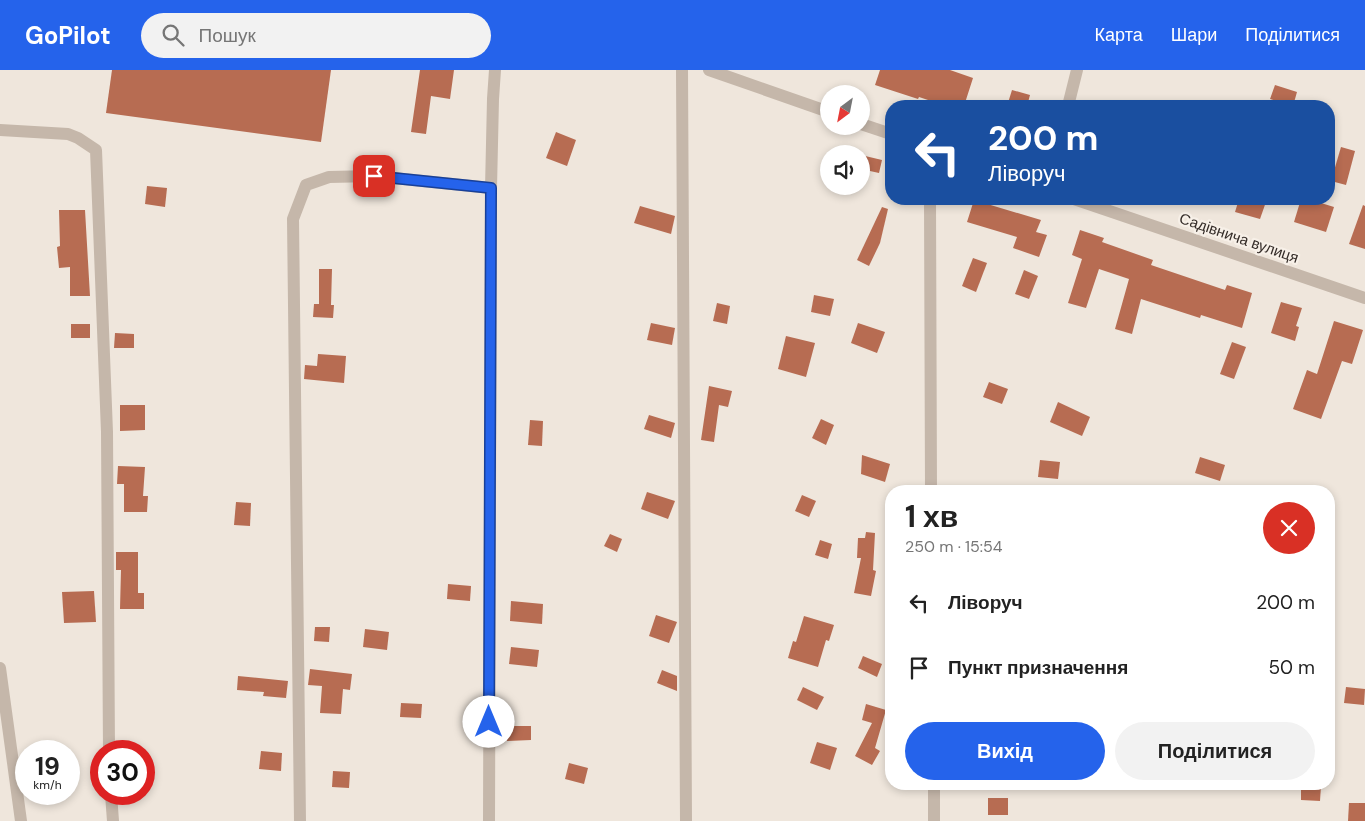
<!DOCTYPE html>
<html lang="uk">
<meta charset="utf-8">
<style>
body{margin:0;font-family:"DM Sans",sans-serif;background:#f2f2f2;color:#222;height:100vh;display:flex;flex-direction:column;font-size:19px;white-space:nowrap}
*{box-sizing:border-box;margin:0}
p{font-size:16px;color:#767676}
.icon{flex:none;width:28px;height:28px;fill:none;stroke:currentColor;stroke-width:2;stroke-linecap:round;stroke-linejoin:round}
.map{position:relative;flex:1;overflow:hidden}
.sheet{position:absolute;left:885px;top:415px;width:450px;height:305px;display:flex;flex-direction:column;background:#fff;border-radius:20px;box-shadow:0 2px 8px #0003}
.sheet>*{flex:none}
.guide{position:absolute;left:885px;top:30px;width:450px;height:105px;border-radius:20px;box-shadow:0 2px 8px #0003;background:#1a4fa0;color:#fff;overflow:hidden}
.needle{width:32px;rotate:212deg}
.controls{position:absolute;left:820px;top:15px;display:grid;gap:10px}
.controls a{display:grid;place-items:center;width:50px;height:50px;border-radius:50%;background:#fff;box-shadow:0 2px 8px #0003;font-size:25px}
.speed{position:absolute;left:15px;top:670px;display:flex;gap:10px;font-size:25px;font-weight:700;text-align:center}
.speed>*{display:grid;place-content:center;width:65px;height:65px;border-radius:50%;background:#fff;box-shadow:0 2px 8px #0003;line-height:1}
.speed small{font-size:12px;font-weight:400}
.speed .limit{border:8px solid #d22;background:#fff;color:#111}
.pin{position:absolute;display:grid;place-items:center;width:42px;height:42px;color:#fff;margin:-21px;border-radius:10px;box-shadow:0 2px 8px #0006}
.me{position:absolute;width:55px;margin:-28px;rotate:0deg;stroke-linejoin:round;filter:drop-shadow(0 0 4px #0008)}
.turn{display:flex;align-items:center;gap:18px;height:105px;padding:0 20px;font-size:22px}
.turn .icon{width:65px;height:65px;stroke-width:2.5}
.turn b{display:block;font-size:35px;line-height:42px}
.round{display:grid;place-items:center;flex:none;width:52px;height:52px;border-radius:26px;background:#f2f2f2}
.head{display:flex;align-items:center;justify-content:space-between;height:85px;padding:0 20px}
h1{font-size:30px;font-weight:700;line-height:38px}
.action{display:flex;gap:10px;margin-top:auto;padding:10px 20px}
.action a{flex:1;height:58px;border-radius:30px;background:#2563eb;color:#fff;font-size:20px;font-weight:700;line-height:58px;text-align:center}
.action a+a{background:#f2f2f2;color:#222}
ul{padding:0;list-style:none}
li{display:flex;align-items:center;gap:15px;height:65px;padding:0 20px}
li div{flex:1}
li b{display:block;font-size:19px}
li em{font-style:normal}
header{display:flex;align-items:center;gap:30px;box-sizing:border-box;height:70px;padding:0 25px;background:#2563eb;color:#fff}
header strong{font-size:24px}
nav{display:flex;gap:28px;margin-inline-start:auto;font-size:18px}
.search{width:350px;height:45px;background:#f2f2f2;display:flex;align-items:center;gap:12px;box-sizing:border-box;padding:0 18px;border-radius:28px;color:#767676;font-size:19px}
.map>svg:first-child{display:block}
.building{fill:#b76c52}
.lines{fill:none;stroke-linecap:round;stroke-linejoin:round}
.street{stroke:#c5b7aa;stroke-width:12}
.route-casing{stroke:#184099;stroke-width:12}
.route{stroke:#2563eb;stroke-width:9}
.labels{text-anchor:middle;stroke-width:4.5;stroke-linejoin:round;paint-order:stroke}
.street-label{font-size:15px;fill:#342c28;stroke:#f7f0e8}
</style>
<header>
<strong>GoPilot</strong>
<div class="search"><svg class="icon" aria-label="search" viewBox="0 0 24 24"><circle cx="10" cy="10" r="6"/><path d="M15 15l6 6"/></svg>Пошук</div>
<nav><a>Карта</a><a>Шари</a><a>Поділитися</a></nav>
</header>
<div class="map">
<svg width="1365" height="751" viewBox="0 0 1365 751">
<rect width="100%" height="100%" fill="#efe6dc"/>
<!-- building -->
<g class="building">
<path d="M112,0H331L321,72L106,43Z"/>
<path d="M420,0H454L450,29L431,26L426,64L411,62Z"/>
<path d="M880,0H950L973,8L964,36H946L919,27L918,29L875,15Z"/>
<path d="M1275,15L1297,22L1293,36L1270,29Z"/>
<path d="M1012,20L1030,25L1027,36H1007Z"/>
<path d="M556,62L576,70L567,96L546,88Z"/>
<path d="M1341,77L1355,81L1346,115L1331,111Z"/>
<path d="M861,85L882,90L879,103L861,99Z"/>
<path d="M147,116L167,118L165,137L145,134Z"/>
<path d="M1239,129H1267L1260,149L1235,142Z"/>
<path d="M1301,129H1308L1334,137L1326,162L1294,152Z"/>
<path d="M974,130L1041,150L1036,162L1047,165L1039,187L1013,178L1017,167L967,152Z"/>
<path d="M1363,135L1365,136V179L1349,174Z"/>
<path d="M640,136L675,146L671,164L634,153Z"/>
<path d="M882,137L888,139L880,173L869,196L857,190Z"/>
<path d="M59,140H85L90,226H70V197L59,198L57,177L60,176Z"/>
<path d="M1080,160L1104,168L1102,172L1153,190L1151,195L1225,220L1227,215L1252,223L1242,258L1201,245L1200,248L1141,229L1132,264L1115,259L1129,209L1099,199L1086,238L1068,233L1082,189L1072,185Z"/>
<path d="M973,188L987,193L976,222L962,216Z"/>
<path d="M319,199H332L331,235H334L333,248L313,247L314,234H319Z"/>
<path d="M1024,200L1038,206L1029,229L1015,224Z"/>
<path d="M814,225L834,229L830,246L811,242Z"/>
<path d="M1281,232L1302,238L1296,256L1299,257L1295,271L1271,263Z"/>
<path d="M717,233L730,236L727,254L713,251Z"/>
<path d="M1334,251L1363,260L1352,294L1342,291L1321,349L1293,339L1307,300L1317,304Z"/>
<path d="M651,253L675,258L672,275L647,270Z"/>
<path d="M858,253L885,262L877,283L851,273Z"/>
<rect x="71" y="254" width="19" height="14"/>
<path d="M115,263L134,264V278H114Z"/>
<path d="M786,266L815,273L806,307L778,299Z"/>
<path d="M1232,272L1246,277L1234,309L1220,304Z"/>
<path d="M318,284L346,286L344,313L304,309L305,295L317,296Z"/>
<path d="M989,312L1008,319L1002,334L983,327Z"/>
<path d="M709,316L732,321L728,337L719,335L714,372L701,370Z"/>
<path d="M1058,332L1090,347L1082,366L1050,352Z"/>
<path d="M120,335H145V360L120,361Z"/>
<path d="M649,345L675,353L671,368L644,359Z"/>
<path d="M821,349L834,355L826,375L812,368Z"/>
<path d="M530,350L543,351L542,376L528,375Z"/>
<path d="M862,385L890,394L885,412L861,404Z"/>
<path d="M1200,387L1225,395L1220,411L1195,403Z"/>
<path d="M1040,390L1060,392L1058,409L1038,407Z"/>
<path d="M118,396L145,397L143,426H148L147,442H124V414H117Z"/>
<path d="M647,422L675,431L668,449L641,439Z"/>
<path d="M802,425L816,431L809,447L795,441Z"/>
<path d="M236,432L251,433L250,456L234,455Z"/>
<path d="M866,462L875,463L873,500L876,501L871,526L854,523L861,488H857L858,468H865Z"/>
<path d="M610,464L622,469L617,482L604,476Z"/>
<path d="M820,470L832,474L828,489L815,485Z"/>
<path d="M116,482H138V523H144V539H120L121,500H116Z"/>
<path d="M448,514L471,516L470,531L447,529Z"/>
<path d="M94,521L96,552L64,553L62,522Z"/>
<path d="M511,531L543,534L542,554L510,551Z"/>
<path d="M656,545L677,552L669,573L649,566Z"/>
<path d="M804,546L834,555L829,571L826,570L818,597L788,588L793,571L796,572Z"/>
<path d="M315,557H330L329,572L314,571Z"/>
<path d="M365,559L389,562L387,580L363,577Z"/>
<path d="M511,577L539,580L537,597L509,594Z"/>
<path d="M863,586L882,594L877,607L858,598Z"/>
<path d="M310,599L352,604L350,620L343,619L341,644L320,643L322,616L308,615Z"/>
<path d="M662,600L677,606V621L657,613Z"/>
<path d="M238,606L288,611L286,628L263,626L264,622L237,620Z"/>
<path d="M803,617L824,627L817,640L797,630Z"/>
<path d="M1346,617L1365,619L1364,635L1344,633Z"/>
<path d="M401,633L422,634L421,648L400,647Z"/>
<path d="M866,634L886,640L875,678L880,681L872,695L855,686L872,653L862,650Z"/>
<path d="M507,656H531V670L507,671Z"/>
<path d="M817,672L837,678L830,700L810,693Z"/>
<path d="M261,681L282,683L281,701L259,699Z"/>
<path d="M569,693L588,698L584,714L565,709Z"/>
<path d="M333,701L350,702L349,718L332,717Z"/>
<path d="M1301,715L1321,716L1320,731L1301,730Z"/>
<rect x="988" y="728" width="20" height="17"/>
<path d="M1349,733H1365V751H1348Z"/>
</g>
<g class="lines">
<!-- street -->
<g class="street">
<path d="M682,0L686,751"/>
<path d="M709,0L829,42"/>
<path d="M1068,36L1077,0"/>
<path d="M861,54L891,64"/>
<path d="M0,60L68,64L78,68L96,80L107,362L109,681"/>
<path d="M930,129L931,421"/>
<path d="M1074,129L1365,228"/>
<path d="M0,598L21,751"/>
<path d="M934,714V751"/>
<path d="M111,724L113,751"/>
<path d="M300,751L293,149L306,115L329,107L374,106L491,118"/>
<path d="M489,751L491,118L493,29L495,0"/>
</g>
</g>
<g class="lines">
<!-- route casing -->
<g class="route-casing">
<path id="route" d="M374,106L491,118L489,652"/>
</g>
<!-- route -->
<use href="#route" class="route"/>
</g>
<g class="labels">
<!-- street labels -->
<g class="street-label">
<text transform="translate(1239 168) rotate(19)" y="5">Садівнича вулиця</text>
</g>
</g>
</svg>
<div class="controls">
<a><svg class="needle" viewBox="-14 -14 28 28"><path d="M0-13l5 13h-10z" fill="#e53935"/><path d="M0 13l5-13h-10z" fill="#767676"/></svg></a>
<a><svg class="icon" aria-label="sound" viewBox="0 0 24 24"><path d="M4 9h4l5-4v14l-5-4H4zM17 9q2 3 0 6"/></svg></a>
</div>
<div class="speed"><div>19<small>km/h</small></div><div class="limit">30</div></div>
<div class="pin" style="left:374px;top:106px;background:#d93025"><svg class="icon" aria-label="arrive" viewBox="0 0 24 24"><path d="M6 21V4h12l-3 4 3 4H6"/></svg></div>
<svg class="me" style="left:489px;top:652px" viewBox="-20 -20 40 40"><circle r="19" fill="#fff"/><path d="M0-13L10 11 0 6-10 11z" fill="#2563eb"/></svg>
<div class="guide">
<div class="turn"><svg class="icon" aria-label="left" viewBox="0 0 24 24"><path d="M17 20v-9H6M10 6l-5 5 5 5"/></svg><div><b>200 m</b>Ліворуч</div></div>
</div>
<section class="sheet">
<div class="head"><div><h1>1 хв</h1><p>250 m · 15:54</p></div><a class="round" style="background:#d93025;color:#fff"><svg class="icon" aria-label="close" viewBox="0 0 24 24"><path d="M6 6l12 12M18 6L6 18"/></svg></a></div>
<ul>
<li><svg class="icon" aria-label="left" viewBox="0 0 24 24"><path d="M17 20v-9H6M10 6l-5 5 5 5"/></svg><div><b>Ліворуч</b></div><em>200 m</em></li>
<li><svg class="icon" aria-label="arrive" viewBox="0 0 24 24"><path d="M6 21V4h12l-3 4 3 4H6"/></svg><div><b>Пункт призначення</b></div><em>50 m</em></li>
</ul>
<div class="action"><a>Вихід</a><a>Поділитися</a></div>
</section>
</div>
